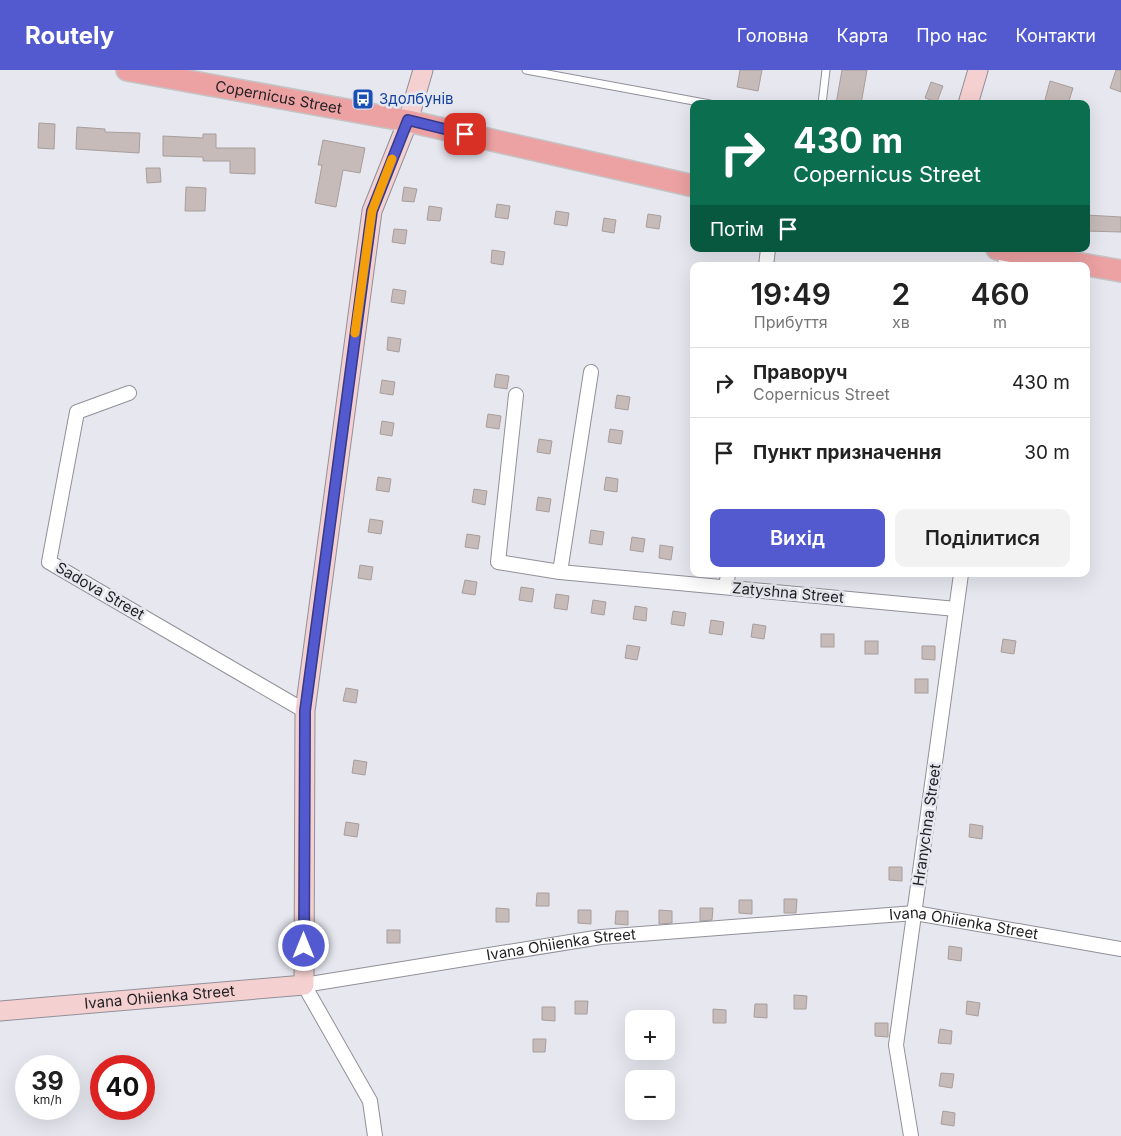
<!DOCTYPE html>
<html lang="uk">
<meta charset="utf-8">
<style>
body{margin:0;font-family:Inter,sans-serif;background:#f2f2f2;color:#222;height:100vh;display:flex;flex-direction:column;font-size:19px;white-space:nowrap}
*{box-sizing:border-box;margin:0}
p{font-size:16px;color:#767676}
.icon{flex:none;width:28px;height:28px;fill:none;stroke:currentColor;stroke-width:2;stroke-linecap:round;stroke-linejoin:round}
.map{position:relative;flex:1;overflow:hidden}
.details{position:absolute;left:690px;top:192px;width:400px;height:315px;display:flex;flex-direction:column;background:#fff;border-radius:10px;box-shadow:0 5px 20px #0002}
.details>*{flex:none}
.banner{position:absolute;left:690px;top:30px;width:400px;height:152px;border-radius:10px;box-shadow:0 5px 20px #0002;background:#0b6e4f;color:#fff;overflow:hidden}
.tools{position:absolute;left:625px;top:940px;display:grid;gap:10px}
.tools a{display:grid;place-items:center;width:50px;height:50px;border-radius:10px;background:#fff;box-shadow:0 5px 20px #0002;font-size:25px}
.speed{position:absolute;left:15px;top:985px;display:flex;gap:10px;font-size:25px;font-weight:700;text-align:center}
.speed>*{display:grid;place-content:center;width:65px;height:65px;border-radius:50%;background:#fff;box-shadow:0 5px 20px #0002;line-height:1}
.speed small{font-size:12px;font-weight:400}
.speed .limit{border:8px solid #d22;background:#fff;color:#111}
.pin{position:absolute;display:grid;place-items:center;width:42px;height:42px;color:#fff;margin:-21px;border-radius:10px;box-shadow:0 2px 8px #0006}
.me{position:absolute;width:55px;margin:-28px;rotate:0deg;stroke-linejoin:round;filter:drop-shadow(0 0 4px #0008)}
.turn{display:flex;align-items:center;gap:18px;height:105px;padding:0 20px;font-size:22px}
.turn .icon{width:65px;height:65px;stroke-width:2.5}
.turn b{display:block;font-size:35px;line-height:42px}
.then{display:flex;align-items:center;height:48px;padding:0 20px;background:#0003;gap:10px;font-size:19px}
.eta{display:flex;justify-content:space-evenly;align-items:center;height:85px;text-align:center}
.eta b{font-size:30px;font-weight:600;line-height:35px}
.button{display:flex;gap:10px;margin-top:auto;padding:10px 20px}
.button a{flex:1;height:58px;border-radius:10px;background:#535ad0;color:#fff;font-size:20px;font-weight:600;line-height:58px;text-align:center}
.button a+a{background:#f2f2f2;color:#222}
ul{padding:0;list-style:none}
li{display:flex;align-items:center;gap:15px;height:70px;padding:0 20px;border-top:1px solid #e0e0e0}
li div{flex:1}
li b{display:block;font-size:19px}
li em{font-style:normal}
header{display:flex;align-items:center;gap:30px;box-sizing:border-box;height:70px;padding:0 25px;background:#535ad0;color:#fff}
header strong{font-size:24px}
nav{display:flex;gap:28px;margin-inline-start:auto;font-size:18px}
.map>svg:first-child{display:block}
.building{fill:#c6bbb8;stroke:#a89e9b}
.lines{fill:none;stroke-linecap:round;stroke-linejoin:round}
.lane-casing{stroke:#919099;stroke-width:9}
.street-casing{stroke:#919099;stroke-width:16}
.secondary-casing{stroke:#919099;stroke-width:21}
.primary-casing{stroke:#c5c5c6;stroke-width:24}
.lane{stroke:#fff;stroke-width:7}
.street{stroke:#fff;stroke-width:14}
.secondary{stroke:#f5d0d0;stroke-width:19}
.primary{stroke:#eca1a2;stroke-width:21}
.route-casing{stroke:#363a87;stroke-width:12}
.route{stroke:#535ad0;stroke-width:9}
.slow{stroke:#f59e0b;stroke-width:9}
.labels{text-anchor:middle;stroke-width:5;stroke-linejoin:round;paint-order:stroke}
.street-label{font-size:15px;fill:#1f1f22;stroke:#e7e7f0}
.transit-label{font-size:15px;fill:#164399;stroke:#e7e7f0;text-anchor:start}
</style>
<header>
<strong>Routely</strong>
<nav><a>Головна</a><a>Карта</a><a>Про нас</a><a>Контакти</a></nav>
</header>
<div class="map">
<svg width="1121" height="1066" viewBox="0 0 1121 1066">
<rect width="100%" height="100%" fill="#e7e7f0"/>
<!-- building -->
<g class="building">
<path d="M740,0H762L758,21L737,17Z"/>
<path d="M842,0H867L861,34H836Z"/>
<path d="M1116,0H1121V22L1110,18Z"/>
<path d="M1050,11L1073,18L1068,34H1044Z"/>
<path d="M931,12L943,16L937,32L925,28Z"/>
<path d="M39,53L55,54L54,79L38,78Z"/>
<path d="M77,57L105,59V62L140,63L139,83L76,79Z"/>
<path d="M203,64H216V78H255V104L230,103V91H203V87L163,86V66L203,68Z"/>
<path d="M323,70L365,78L360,103L343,100L336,137L315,133L322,95H318Z"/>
<path d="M146,98H160L161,112L147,113Z"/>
<path d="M186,117L206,118L205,141H185Z"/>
<path d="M404,117L417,119L414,132L402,131Z"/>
<path d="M497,134L510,136L508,149L495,147Z"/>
<path d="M429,136L442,138L440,151L427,150Z"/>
<path d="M556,141L569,143L567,156L554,154Z"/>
<path d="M648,144L661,146L659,159L646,157Z"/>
<path d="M1086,145L1121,147V162L1086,161Z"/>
<path d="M604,148L616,150L614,163L602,161Z"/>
<path d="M394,159L407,160L405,174L392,172Z"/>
<path d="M492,180L505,182L503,195L491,193Z"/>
<path d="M393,219L406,221L404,234L391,232Z"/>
<path d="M388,267L401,269L399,282L387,280Z"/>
<path d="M496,304L509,306L507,319L494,317Z"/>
<path d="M382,310L395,312L393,325L380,323Z"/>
<path d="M617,325L630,327L628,340L615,338Z"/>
<path d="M488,344L501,346L499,359L486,357Z"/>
<path d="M382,351L394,353L392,366L380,364Z"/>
<path d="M610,359L623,361L621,374L608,372Z"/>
<path d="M539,369L552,371L550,384L537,382Z"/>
<path d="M378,407L391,409L389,422L376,420Z"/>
<path d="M606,407L618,409L617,422L604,420Z"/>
<path d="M474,419L487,421L485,435L472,432Z"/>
<path d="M538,427L551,429L549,442L536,440Z"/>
<path d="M370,449L383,451L381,464L368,462Z"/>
<path d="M591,460L604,462L602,475L589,473Z"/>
<path d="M467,464L480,466L478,479L465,477Z"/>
<path d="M632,467L645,469L643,482L630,480Z"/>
<path d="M660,475L673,477L671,490L659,488Z"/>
<path d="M360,495L373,497L371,510L358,508Z"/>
<path d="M465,510L477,512L475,525L462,523Z"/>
<path d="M521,517L534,519L532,532L519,530Z"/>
<path d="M556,524L569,526L567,540L554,538Z"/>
<path d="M593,530L606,532L604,545L591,543Z"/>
<path d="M635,536L647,538L646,551L633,549Z"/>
<path d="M673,541L686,543L684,556L671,554Z"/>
<path d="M711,550L724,552L722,565L709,563Z"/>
<path d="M753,554L766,556L764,569L751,567Z"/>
<rect x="821" y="564" width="13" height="13"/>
<path d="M1003,569L1016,571L1014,584L1001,582Z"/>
<rect x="865" y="571" width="13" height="13"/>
<path d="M627,575L640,577L637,590L625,588Z"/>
<path d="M922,576H935V590L922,589Z"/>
<rect x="915" y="609" width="13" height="14"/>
<path d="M346,618L358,620L356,633L343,631Z"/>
<path d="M354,690L367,692L365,705L352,703Z"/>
<path d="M346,752L359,754L357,767L344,765Z"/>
<path d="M970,754L983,756L982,769L969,767Z"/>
<path d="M889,797H902V811L889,810Z"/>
<path d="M537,823H549V836H536Z"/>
<path d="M784,829H797L796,843H784Z"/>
<path d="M739,830H752V844L739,843Z"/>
<path d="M496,838L509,839V852H496Z"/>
<path d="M700,838H713L712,850L700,851Z"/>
<path d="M578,840H591V854L578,853Z"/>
<path d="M659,840L672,841V853L659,854Z"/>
<path d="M616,841H628V855L615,854Z"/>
<rect x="387" y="860" width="13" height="13"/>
<path d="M949,876L962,878L961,891L948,889Z"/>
<path d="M794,925L807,926L806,939H794Z"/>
<path d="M575,931H588L587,944H575Z"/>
<path d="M967,931L980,933L978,946L966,944Z"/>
<path d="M755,934H767V948L754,947Z"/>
<path d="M542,937H555V951L542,950Z"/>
<path d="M713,939L726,940V953H713Z"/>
<path d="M875,953H888V967L875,966Z"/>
<path d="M940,959L952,961L951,974L938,973Z"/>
<path d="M533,969H546L545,982H533Z"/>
<path d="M941,1003L954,1004L952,1018L939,1016Z"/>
<path d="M943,1041L955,1043L954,1056L941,1054Z"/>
</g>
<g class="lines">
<!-- lane casing -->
<g class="lane-casing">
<g id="lane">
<path d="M526,0L710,34"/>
<path d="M822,34L826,0"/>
</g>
</g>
<!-- street casing -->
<g class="street-casing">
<g id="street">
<path d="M766,196L768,179"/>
<path d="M1005,196L1007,181"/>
<path d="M129,323L77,342L49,492L305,641"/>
<path d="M516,325L498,492L560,502L956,539"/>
<path d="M560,502L591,302"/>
<path d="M726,517L728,504"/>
<path id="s1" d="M375,1066L370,1031L304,915L601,867L915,843L1121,879"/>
<path d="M911,1066L896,975L961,504"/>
</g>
</g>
<!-- secondary casing -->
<g class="secondary-casing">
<g id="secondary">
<path d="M968,34L978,0"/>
<path id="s2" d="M0,941L304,915L305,641L372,141L408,51L423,0"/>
</g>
</g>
<!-- primary casing -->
<g class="primary-casing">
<g id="primary">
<path id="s3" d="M127,0L408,51L694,116"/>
<path d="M997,179L1121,201"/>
</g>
</g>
<!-- lane -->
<use href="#lane" class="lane"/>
<!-- street -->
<use href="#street" class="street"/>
<!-- secondary -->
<use href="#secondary" class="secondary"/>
<!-- primary -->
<use href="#primary" class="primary"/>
</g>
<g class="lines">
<!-- route casing -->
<g class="route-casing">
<path id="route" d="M304,876L305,641L372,141L408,50L465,64"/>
</g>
<!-- route -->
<use href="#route" class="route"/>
<!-- slow -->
<path class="slow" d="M355,263L372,141L392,89"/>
</g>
<!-- icons -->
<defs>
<g id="bus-square" transform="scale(1.125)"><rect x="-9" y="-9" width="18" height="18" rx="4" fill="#1a4fb4" stroke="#e7e7f0"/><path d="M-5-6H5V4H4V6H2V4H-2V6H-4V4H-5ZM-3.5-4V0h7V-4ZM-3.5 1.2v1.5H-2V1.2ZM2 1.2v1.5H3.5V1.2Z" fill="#fff"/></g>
</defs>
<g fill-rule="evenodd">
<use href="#bus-square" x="363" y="29"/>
</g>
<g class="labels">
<!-- street labels -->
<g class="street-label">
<text dy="5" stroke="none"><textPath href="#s3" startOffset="154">Copernicus Street</textPath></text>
<text transform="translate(100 521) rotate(30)" y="5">Sadova Street</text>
<text transform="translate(788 523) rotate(5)" y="5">Zatyshna Street</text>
<text transform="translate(927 755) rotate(-82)" y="5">Hranychna Street</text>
<text dy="5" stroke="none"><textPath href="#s1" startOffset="834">Ivana Ohiienka Street</textPath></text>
<text dy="5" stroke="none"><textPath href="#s1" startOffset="429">Ivana Ohiienka Street</textPath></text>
<text dy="5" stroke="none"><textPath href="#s2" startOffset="160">Ivana Ohiienka Street</textPath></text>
</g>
<!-- transit labels -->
<g class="transit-label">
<text x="379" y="34">Здолбунів</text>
</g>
</g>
</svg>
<div class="tools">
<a>+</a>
<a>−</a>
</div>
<div class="speed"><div>39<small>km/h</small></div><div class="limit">40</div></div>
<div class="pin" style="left:465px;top:64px;background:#d93025"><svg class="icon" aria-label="arrive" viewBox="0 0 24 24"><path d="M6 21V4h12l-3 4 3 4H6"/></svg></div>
<svg class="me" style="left:304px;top:876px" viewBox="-20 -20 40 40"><circle r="17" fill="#535ad0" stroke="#fff" stroke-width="3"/><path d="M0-11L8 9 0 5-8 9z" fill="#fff"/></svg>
<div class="banner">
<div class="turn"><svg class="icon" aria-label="right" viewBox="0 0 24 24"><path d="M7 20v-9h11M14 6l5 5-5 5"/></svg><div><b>430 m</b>Copernicus Street</div></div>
<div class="then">Потім<svg class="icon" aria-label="arrive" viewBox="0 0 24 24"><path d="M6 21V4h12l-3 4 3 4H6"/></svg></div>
</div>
<section class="details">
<div class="eta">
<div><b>19:49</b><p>Прибуття</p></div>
<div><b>2</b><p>хв</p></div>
<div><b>460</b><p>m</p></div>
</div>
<ul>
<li><svg class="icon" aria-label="right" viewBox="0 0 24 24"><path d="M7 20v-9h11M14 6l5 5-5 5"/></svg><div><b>Праворуч</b><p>Copernicus Street</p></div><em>430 m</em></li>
<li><svg class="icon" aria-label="arrive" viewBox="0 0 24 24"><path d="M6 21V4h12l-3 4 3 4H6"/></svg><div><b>Пункт призначення</b></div><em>30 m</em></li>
</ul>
<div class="button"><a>Вихід</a><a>Поділитися</a></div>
</section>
</div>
